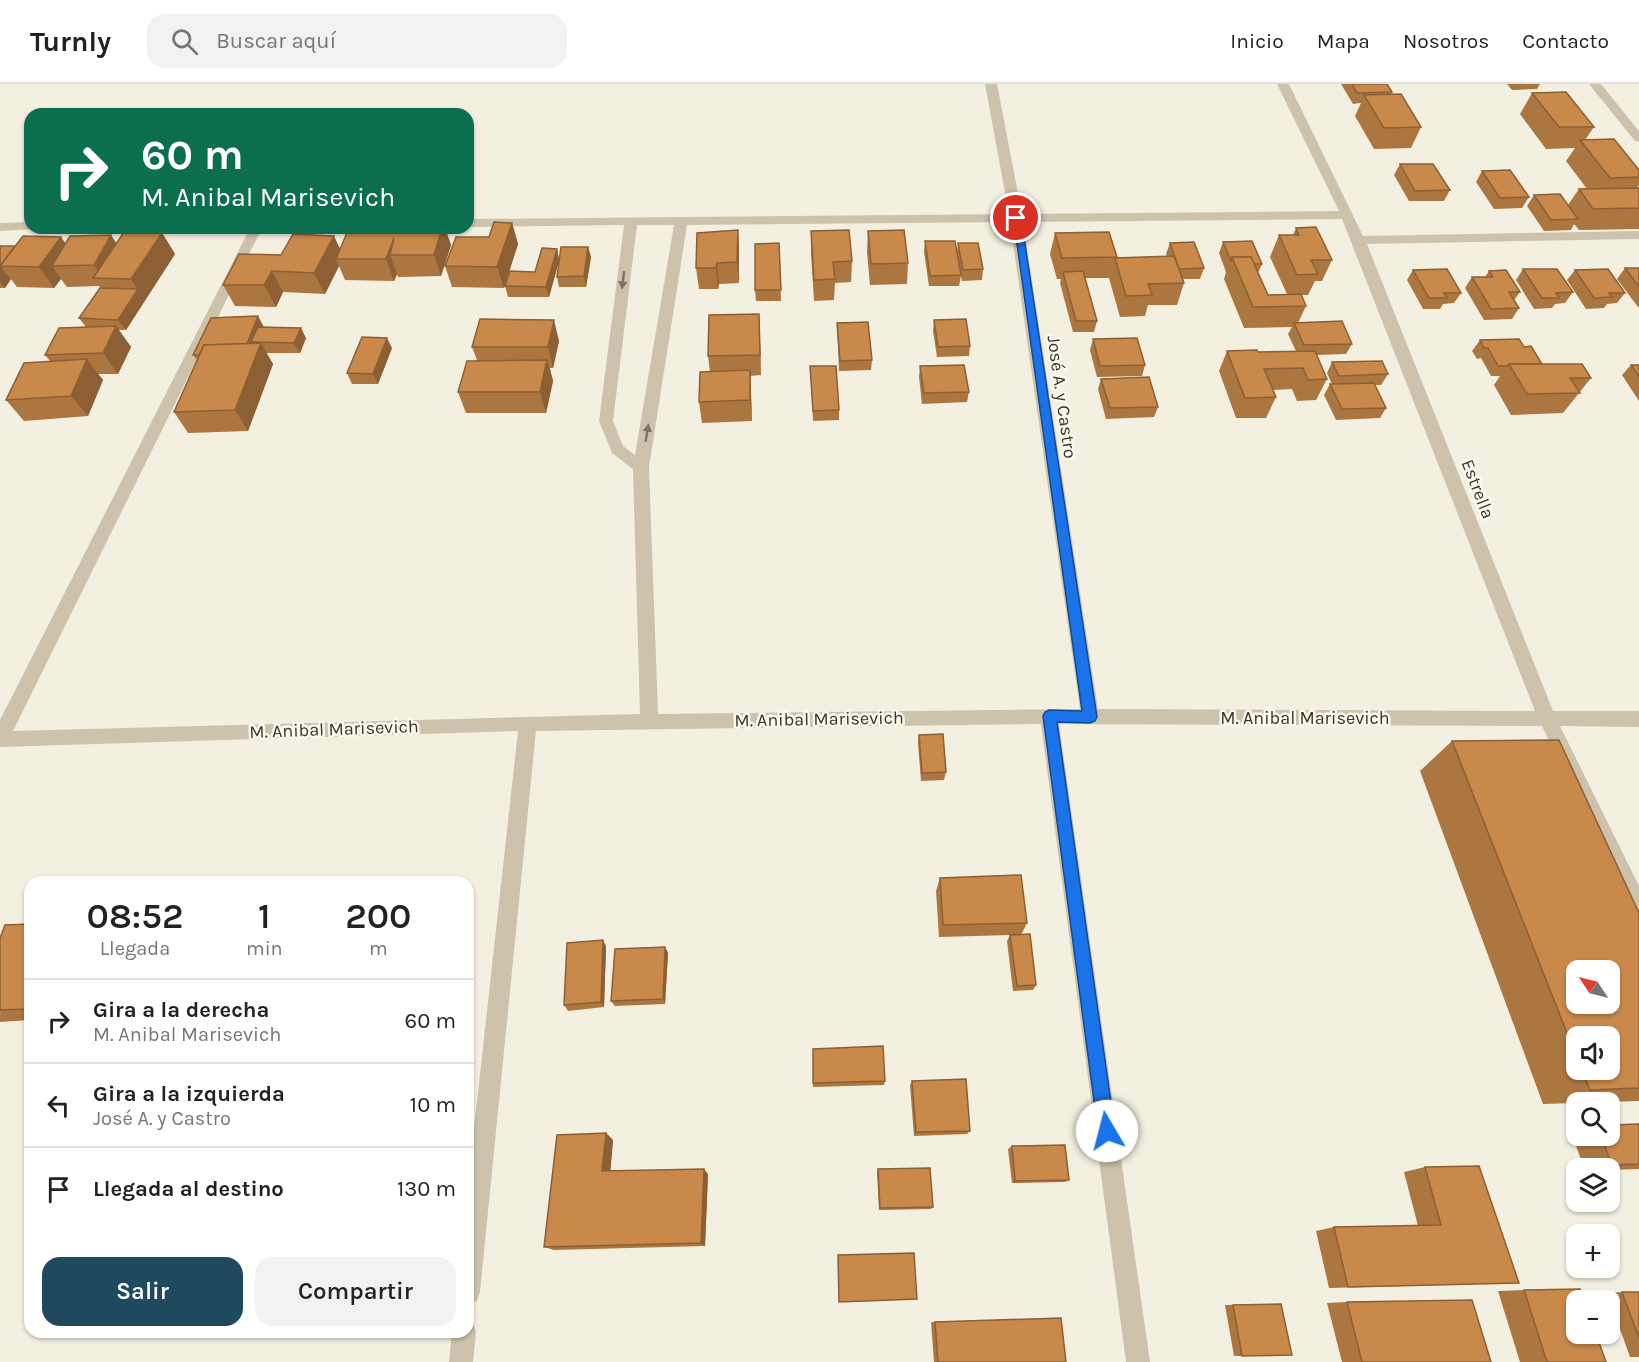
<!DOCTYPE html>
<html lang="es">
<meta charset="utf-8">
<style>
body{margin:0;font-family:Karla,sans-serif;background:#f2f2f2;color:#222;height:100vh;display:flex;flex-direction:column;font-size:22px;white-space:nowrap}
*{box-sizing:border-box;margin:0}
p{font-size:20px;color:#767676}
.icon{flex:none;width:33px;height:33px;fill:none;stroke:currentColor;stroke-width:2;stroke-linecap:round;stroke-linejoin:round}
.map{position:relative;flex:1;overflow:hidden}
.details{position:absolute;left:24px;top:792px;width:450px;height:462px;display:flex;flex-direction:column;background:#fff;border-radius:18px;box-shadow:0 2px 4px #0004}
.details>*{flex:none}
.top-card{position:absolute;left:24px;top:24px;width:450px;height:126px;border-radius:18px;box-shadow:0 2px 4px #0004;background:#0b6e4f;color:#fff;overflow:hidden}
.needle{width:39px;rotate:305deg}
.buttons{position:absolute;left:1566px;top:876px;display:grid;gap:12px}
.buttons a{display:grid;place-items:center;width:54px;height:54px;border-radius:12px;background:#fff;box-shadow:0 2px 4px #0004;font-size:30px}
.pin{position:absolute;display:grid;place-items:center;width:51px;height:51px;color:#fff;margin:-26px;border:3px solid #fff;border-radius:50%;box-shadow:0 2px 6px #0007}
.me{position:absolute;width:66px;margin:-33px;rotate:352deg;stroke-linejoin:round;filter:drop-shadow(0 0 4px #0008)}
.turn{display:flex;align-items:center;gap:21px;height:126px;padding:0 18px;font-size:27px}
.turn .icon{width:78px;height:78px;stroke-width:2.5}
.turn b{display:block;font-size:42px;line-height:51px}
.eta{display:flex;justify-content:space-evenly;align-items:center;height:102px;text-align:center}
.eta b{font-size:36px;font-weight:600;line-height:42px}
.button{display:flex;gap:12px;margin-top:auto;padding:12px 18px}
.button a{flex:1;height:69px;border-radius:18px;background:#1f4a5e;color:#fff;font-size:24px;font-weight:600;line-height:69px;text-align:center}
.button a+a{background:#f2f2f2;color:#222}
ul{padding:0;list-style:none}
li{display:flex;align-items:center;gap:18px;height:84px;padding:0 18px;border-top:2px solid #e0e0e0}
li div{flex:1}
li b{display:block;font-size:22px}
li em{font-style:normal}
header{display:flex;align-items:center;gap:36px;box-sizing:border-box;height:84px;padding:0 30px;background:#fff;border-bottom:2px solid #e0e0e0}
header strong{font-size:28px}
nav{display:flex;gap:33px;margin-inline-start:auto;font-size:21px}
.search{width:420px;height:54px;background:#f2f2f2;display:flex;align-items:center;gap:15px;box-sizing:border-box;padding:0 21px;border-radius:18px;color:#767676;font-size:22px}
.map>svg:first-child{display:block}
.lines{fill:none;stroke-linecap:round;stroke-linejoin:round}
.street{fill:#cdc3ac;fill-rule:evenodd}
.wall{fill:#ac7640;fill-rule:evenodd}
.shaded-wall{fill:#8c6034}
.building{fill:#c8894a;stroke:#8c6034;stroke-width:1.5;fill-rule:evenodd}
.oneway{fill:#7d7465}
.route{fill:#1a73e8;stroke:#114b97;stroke-width:1.5}
.labels{text-anchor:middle;stroke-width:5;stroke-linejoin:round;paint-order:stroke}
.street-label{font-size:18px;fill:#3b342b;stroke:#fbf8ee}
</style>
<header>
<strong>Turnly</strong>
<div class="search"><svg class="icon" aria-label="search" viewBox="0 0 24 24"><circle cx="10" cy="10" r="6"/><path d="M15 15l6 6"/></svg>Buscar aquí</div>
<nav><a>Inicio</a><a>Mapa</a><a>Nosotros</a><a>Contacto</a></nav>
</header>
<div class="map">
<svg width="1639" height="1278" viewBox="0 0 1639 1278">
<rect width="100%" height="100%" fill="#f4f0e1"/>
<g class="lines">
<!-- street -->
<g class="street">
<path d="M985,0H997L1022,130L1339,127L1277,0H1289L1363,152L1639,147V155L1367,160L1553,627H1639V643L1560,642L1639,802V833L1632,830L1542,642L1059,640L1150,1278H1126L1041,640L536,647L480,1208L477,1217L468,1220V1099L518,647L0,663V636L250,144H262L13,647L640,630L633,385L612,369L599,337L624,141L468,143V135L1009,130ZM1342,135L1535,627L1098,625L1023,138ZM1010,138L1080,625L658,630L649,383L687,141ZM637,141H674L635,371L623,362L613,337Z"/>
<path d="M1589,0H1601L1639,47V58L1635,57Z"/>
<path d="M30,138V144L34,145L0,147V139Z"/>
<path d="M468,1237L473,1239L476,1248L473,1278H449L452,1248H468Z"/>
</g>
</g>
<!-- wall -->
<g class="wall">
<path d="M1341,0H1387L1392,8L1391,10L1421,43L1411,64L1374,65L1355,32L1361,19L1353,20Z"/>
<path d="M1507,0H1540L1537,5L1512,6Z"/>
<path d="M1532,9L1594,43L1585,56L1639,86V101L1637,104H1639V145L1579,146L1574,140L1571,146L1544,147L1527,122L1534,111L1568,121L1579,105H1587L1566,77L1575,64L1546,65L1520,30Z"/>
<path d="M1400,80L1450,106L1444,117H1409L1394,91Z"/>
<path d="M1482,87L1529,113L1522,124L1494,125L1476,98Z"/>
<path d="M512,139L518,160L505,200L535,188L557,165L559,175L588,163L591,173L586,203H559L557,193L559,178L549,213H508L505,202L504,204L452,203L445,182Z"/>
<path d="M399,144H445L451,161L441,192L398,193L397,190L394,197L345,196L339,182L325,210L283,208L276,223L235,222L223,201L281,171L340,165L398,146Z"/>
<path d="M1296,144L1332,176L1322,197H1315L1308,211H1301L1306,222L1298,239L1352,260L1346,270L1317,271L1327,295L1316,316L1297,317L1292,305L1273,306L1276,313L1266,334H1236L1219,287L1227,267L1258,268L1296,267L1288,250L1292,243L1244,244L1224,195L1226,188L1219,169L1223,158L1262,180L1258,189L1268,211L1287,210L1270,173L1279,151H1293Z"/>
<path d="M738,146L739,168V199L719,200L718,205H699L696,184Z"/>
<path d="M811,147L852,177L851,198L835,199L834,216L814,217L811,169Z"/>
<path d="M868,147L908,179L907,200L870,201L867,168Z"/>
<path d="M162,149L175,170L126,246H119L131,263L118,290H98L103,296L88,332L24,337L6,316L50,277L45,271L86,243L79,234L100,204L99,202L67,203L61,195L54,204L17,203L11,195L5,204H0V162H15L65,159L116,160Z"/>
<path d="M1055,149L1117,173V174L1167,172L1166,170L1170,159L1204,184L1200,195H1183L1184,199L1177,221H1148L1145,232L1120,233L1109,194H1085L1097,237L1094,248H1073L1060,199L1061,195H1057L1050,170Z"/>
<path d="M925,157L957,168L958,159L983,185L982,196L962,197L961,192L959,202H929L924,168Z"/>
<path d="M779,159L781,217H756L755,206Z"/>
<path d="M1625,184H1639V223H1638L1617,195Z"/>
<path d="M1523,185L1573,208L1565,219L1555,220L1552,224L1534,225L1516,196Z"/>
<path d="M1413,186L1461,209L1454,219L1443,220L1440,225H1423L1407,196Z"/>
<path d="M1575,186L1625,209L1617,219L1607,220L1604,224L1586,225L1567,196Z"/>
<path d="M1489,187L1520,208L1514,216L1519,224L1512,235L1484,236L1465,204L1472,193H1485Z"/>
<path d="M759,230L761,291L750,292L752,337L702,339L699,318L710,288L708,272Z"/>
<path d="M934,236L970,262L969,272L937,273L933,247Z"/>
<path d="M837,239L872,276L871,286L839,287Z"/>
<path d="M264,243L306,254L300,269H266L273,280L248,347L188,349L174,328L197,276L193,271Z"/>
<path d="M1093,255L1145,281L1142,292L1097,293L1090,266Z"/>
<path d="M1480,256L1524,263L1542,280L1591,294L1563,329L1511,331L1494,301L1500,292H1491L1481,274L1477,275L1472,267Z"/>
<path d="M559,257L553,284H550L553,297L546,329H466L458,308L477,276L472,263Z"/>
<path d="M392,264L378,300H352L347,289Z"/>
<path d="M1332,278L1388,290L1381,301H1375L1386,324L1380,334L1336,336L1324,311L1330,300H1332L1327,289Z"/>
<path d="M1631,281H1639V317L1622,291Z"/>
<path d="M810,282L839,326V336L813,337Z"/>
<path d="M920,282L969,308L967,318L922,320L919,293Z"/>
<path d="M1101,295L1158,323L1154,333L1106,335L1098,305Z"/>
<path d="M919,651L946,688L944,696L921,697L918,659Z"/>
<path d="M1452,657L1639,829V1017L1543,1020L1420,687ZM1576,952L1610,986H1576Z"/>
<path d="M940,794L1027,839L1021,851L1036,901L1033,906L1013,907L1007,857L1010,851L939,853L936,807Z"/>
<path d="M30,840V936L0,938L1,851Z"/>
<path d="M606,862L604,923L568,927L564,921Z"/>
<path d="M665,863L668,869L665,920L615,922L611,917Z"/>
<path d="M813,965L885,997L884,1001L813,1003Z"/>
<path d="M912,997L970,1047L967,1050L914,1052L910,1001Z"/>
<path d="M1639,1040V1085L1610,1086V1084H1584L1571,1048L1576,1047V1052H1610Z"/>
<path d="M606,1049L613,1056L610,1087L708,1090L705,1162L554,1166L544,1163Z"/>
<path d="M1012,1062L1069,1096L1065,1098L1012,1099L1008,1065Z"/>
<path d="M1425,1083L1519,1199L1329,1204L1316,1147L1334,1143L1418,1142L1404,1088Z"/>
<path d="M878,1085L933,1123L931,1125L879,1126L877,1088Z"/>
<path d="M1524,1206L1606,1278H1520L1498,1207Z"/>
<path d="M1622,1208H1639V1273H1630L1607,1209Z"/>
<path d="M1347,1218L1491,1278H1342L1327,1219Z"/>
<path d="M1281,1220L1242,1272H1234L1225,1221Z"/>
<path d="M1061,1234L1066,1278H934L931,1238Z"/>
</g>
<!-- shaded-wall -->
<g class="shaded-wall">
<path d="M512,139L518,160L504,204L497,183Z"/>
<path d="M442,144H445L451,161L441,192L434,171Z"/>
<path d="M738,146L739,168V199L737,178Z"/>
<path d="M162,149L175,170L126,246L118,236L138,206L131,195Z"/>
<path d="M111,151L125,172L103,194L94,181Z"/>
<path d="M334,152L344,173L336,175L339,182L325,210L314,189Z"/>
<path d="M61,153L76,174L52,182L61,195L54,204L39,183Z"/>
<path d="M394,154L390,171L397,190L394,197L386,175Z"/>
<path d="M588,163L591,173L586,203L584,192Z"/>
<path d="M557,165L559,176L549,213L546,203Z"/>
<path d="M717,179L719,200L718,205L716,184Z"/>
<path d="M2,185L11,195L5,204L0,198V188Z"/>
<path d="M272,187L283,208L276,223L264,201Z"/>
<path d="M759,230L760,251L761,291L760,271Z"/>
<path d="M258,232L264,243L251,258L255,265L242,270Z"/>
<path d="M554,236L559,257L553,284L548,263Z"/>
<path d="M116,242L131,263L118,290L103,269Z"/>
<path d="M301,244L306,254L300,269L294,259Z"/>
<path d="M387,254L392,264L378,300L373,290Z"/>
<path d="M261,259L273,280L248,347L235,326Z"/>
<path d="M87,275L103,296L88,332L71,312Z"/>
<path d="M547,276L553,297L546,329L540,308Z"/>
<path d="M750,286L751,307L752,337L750,316Z"/>
<path d="M603,856L606,862L604,923L601,918Z"/>
<path d="M665,863L668,869L665,920L663,915Z"/>
<path d="M606,1049L613,1056L610,1092L602,1087Z"/>
<path d="M704,1085L708,1090L705,1162L701,1159Z"/>
</g>
<!-- building -->
<g class="building">
<path d="M1352,0H1387L1392,8L1357,9Z"/>
<path d="M1566,8L1594,43H1559L1532,9Z"/>
<path d="M1401,10L1421,43L1384,44L1364,11Z"/>
<path d="M1614,55L1639,86V93L1610,94L1580,56Z"/>
<path d="M1400,80H1433L1450,106L1415,107Z"/>
<path d="M1510,86L1529,113L1500,114L1482,87Z"/>
<path d="M1639,104V124L1593,125L1579,105Z"/>
<path d="M1560,110L1578,135L1551,136L1534,111Z"/>
<path d="M494,138L512,139L497,183L445,182L456,153H489Z"/>
<path d="M1316,143L1332,176H1311L1318,190L1297,191L1279,151H1299L1296,144Z"/>
<path d="M399,144H442L434,171H390L394,154L386,175H336L348,146H398Z"/>
<path d="M738,146L737,178L717,179L716,184H696L697,149Z"/>
<path d="M849,146L852,177L833,178L835,195L814,196L811,147Z"/>
<path d="M904,146L908,179L871,180L868,147Z"/>
<path d="M124,148L162,149L131,195L93,194Z"/>
<path d="M1109,148L1117,173L1062,174L1055,149Z"/>
<path d="M293,150L334,152L314,189L272,187L264,201H223L239,170L281,171Z"/>
<path d="M111,151L94,181L52,182L70,152Z"/>
<path d="M23,152L61,153L39,183L0,182Z"/>
<path d="M925,157H955L961,191L930,192Z"/>
<path d="M1252,157L1262,180H1254L1251,173H1232L1231,177L1223,158Z"/>
<path d="M1194,158L1204,184L1179,185L1170,159Z"/>
<path d="M779,159L781,206H755V160Z"/>
<path d="M958,159H978L983,185L963,186Z"/>
<path d="M0,162H15L0,182L2,185L0,188Z"/>
<path d="M561,163H588L584,192L557,193Z"/>
<path d="M542,164L557,165L546,203L505,202L510,187L535,188Z"/>
<path d="M1174,172L1184,199L1148,200L1152,211L1126,212L1115,174Z"/>
<path d="M1232,173H1251L1268,211L1301,210L1306,222L1253,223Z"/>
<path d="M1625,184H1639V203Z"/>
<path d="M1447,185L1461,209H1444L1447,214H1429L1413,186Z"/>
<path d="M1523,185H1557L1573,208L1556,209L1559,214H1542Z"/>
<path d="M1608,185L1625,209H1609L1612,213L1594,214L1575,186Z"/>
<path d="M1506,186L1520,208H1509L1519,224L1491,225L1472,193H1493L1489,187Z"/>
<path d="M1083,187L1097,237H1076L1063,188Z"/>
<path d="M100,204L138,205L118,236L79,234Z"/>
<path d="M759,230L760,271L708,272L709,231Z"/>
<path d="M258,232L247,260L204,261L199,271H193L211,234Z"/>
<path d="M480,235L554,236L548,263H472Z"/>
<path d="M966,235L970,262L938,263L934,236Z"/>
<path d="M1342,237L1352,260L1304,261L1294,239Z"/>
<path d="M868,238L872,276L840,277L837,239Z"/>
<path d="M116,242L103,269L45,271L59,244Z"/>
<path d="M258,243L301,244L294,259L251,258Z"/>
<path d="M362,253L387,254L373,290L347,289Z"/>
<path d="M1137,254L1145,281L1100,282L1093,255Z"/>
<path d="M1519,255L1524,263L1531,262L1542,280H1509L1508,282H1498L1488,264H1484L1480,256Z"/>
<path d="M261,259L235,326L174,328L204,261Z"/>
<path d="M1257,266L1258,268L1315,267L1327,295L1308,296L1303,284L1264,285L1276,313L1245,314L1227,267Z"/>
<path d="M87,275L71,312L6,316L24,279Z"/>
<path d="M547,276L540,308H458L467,277Z"/>
<path d="M1382,277L1388,290L1339,292L1332,278Z"/>
<path d="M1509,280H1582L1591,294H1570L1580,309L1527,310Z"/>
<path d="M964,281L969,308L924,309L920,282Z"/>
<path d="M1631,281H1639V293Z"/>
<path d="M810,282H836L839,326L813,327Z"/>
<path d="M750,286V316L699,318L700,288Z"/>
<path d="M1149,293L1158,323L1110,324L1101,295Z"/>
<path d="M1374,299L1386,324L1342,325L1330,300Z"/>
<path d="M943,650L946,688L922,689L919,651Z"/>
<path d="M1559,656L1639,829V1004L1590,1006L1582,986H1610V952H1576V972L1452,657ZM1576,886H1610V920H1576Z"/>
<path d="M1021,791L1027,839L943,841L940,794Z"/>
<path d="M30,840V917L27,925L0,926V854L5,841Z"/>
<path d="M1030,850L1036,901L1017,902L1010,851Z"/>
<path d="M603,856L601,918L564,921L567,859Z"/>
<path d="M665,863L663,915L611,917L615,865Z"/>
<path d="M883,962L885,997L813,999V965Z"/>
<path d="M966,995L970,1047L916,1048L912,997Z"/>
<path d="M1639,1040V1080L1612,1081L1601,1052H1610V1041Z"/>
<path d="M606,1049L602,1087L704,1085L701,1159L544,1163L557,1051Z"/>
<path d="M1065,1061L1069,1096L1015,1097L1012,1062Z"/>
<path d="M1479,1082L1519,1199L1348,1203L1334,1143L1441,1141L1425,1083Z"/>
<path d="M930,1084L933,1123L880,1124L878,1085Z"/>
<path d="M914,1169L917,1215L839,1218L838,1171Z"/>
<path d="M1580,1205L1584,1216H1576V1250H1596L1606,1278H1547L1524,1206Z"/>
<path d="M1622,1208H1639V1254Z"/>
<path d="M1472,1216L1491,1278H1362L1347,1218Z"/>
<path d="M1281,1220L1292,1271L1242,1272L1233,1221Z"/>
<path d="M1061,1234L1066,1278H938L935,1238Z"/>
</g>
<!-- one-way arrows -->
<defs><path id="oneway-solid" d="M-6-.8H1V-3.2L6.5 0L1 3.2V.8H-6Z" transform="scale(1.5)"/></defs>
<g class="oneway">
<use href="#oneway-solid" transform="translate(623 196) rotate(97)"/>
<use href="#oneway-solid" transform="translate(647 349) rotate(-81)"/>
</g>
<!-- route -->
<path class="route" d="M1013,131L1021,134L1097,633L1095,637L1090,639L1057,638L1115,1047L1113,1053L1107,1056L1101,1053L1098,1047L1043,632L1045,628L1049,626L1082,627Z"/>
<g class="labels">
<!-- street labels -->
<g class="street-label">
<text transform="translate(1062 313) rotate(82)" y="6">José A. y Castro</text>
<text transform="translate(1478 405) rotate(69)" y="6">Estrella</text>
<text x="1305" y="640">M. Anibal Marisevich</text>
<text transform="translate(819 635) rotate(-1)" y="6">M. Anibal Marisevich</text>
<text transform="translate(334 645) rotate(-2)" y="6">M. Anibal Marisevich</text>
</g>
</g>
</svg>
<div class="buttons">
<a><svg class="needle" viewBox="-14 -14 28 28"><path d="M0-13l5 13h-10z" fill="#e53935"/><path d="M0 13l5-13h-10z" fill="#767676"/></svg></a>
<a><svg class="icon" aria-label="sound" viewBox="0 0 24 24"><path d="M4 9h4l5-4v14l-5-4H4zM17 9q2 3 0 6"/></svg></a>
<a><svg class="icon" aria-label="search" viewBox="0 0 24 24"><circle cx="10" cy="10" r="6"/><path d="M15 15l6 6"/></svg></a>
<a><svg class="icon" aria-label="layers" viewBox="0 0 24 24"><path d="M12 4l9 5-9 5-9-5zM3 14l9 5 9-5"/></svg></a>
<a>+</a>
<a>−</a>
</div>
<div class="pin" style="left:1016px;top:134px;background:#d93025"><svg class="icon" aria-label="arrive" viewBox="0 0 24 24"><path d="M6 21V4h12l-3 4 3 4H6"/></svg></div>
<svg class="me" style="left:1107px;top:1047px" viewBox="-20 -20 40 40"><circle r="19" fill="#fff"/><path d="M0-13L10 11 0 6-10 11z" fill="#1a73e8"/></svg>
<div class="top-card">
<div class="turn"><svg class="icon" aria-label="right" viewBox="0 0 24 24"><path d="M7 20v-9h11M14 6l5 5-5 5"/></svg><div><b>60 m</b>M. Anibal Marisevich</div></div>
</div>
<section class="details">
<div class="eta">
<div><b>08:52</b><p>Llegada</p></div>
<div><b>1</b><p>min</p></div>
<div><b>200</b><p>m</p></div>
</div>
<ul>
<li><svg class="icon" aria-label="right" viewBox="0 0 24 24"><path d="M7 20v-9h11M14 6l5 5-5 5"/></svg><div><b>Gira a la derecha</b><p>M. Anibal Marisevich</p></div><em>60 m</em></li>
<li><svg class="icon" aria-label="left" viewBox="0 0 24 24"><path d="M17 20v-9H6M10 6l-5 5 5 5"/></svg><div><b>Gira a la izquierda</b><p>José A. y Castro</p></div><em>10 m</em></li>
<li><svg class="icon" aria-label="arrive" viewBox="0 0 24 24"><path d="M6 21V4h12l-3 4 3 4H6"/></svg><div><b>Llegada al destino</b></div><em>130 m</em></li>
</ul>
<div class="button"><a>Salir</a><a>Compartir</a></div>
</section>
</div>
